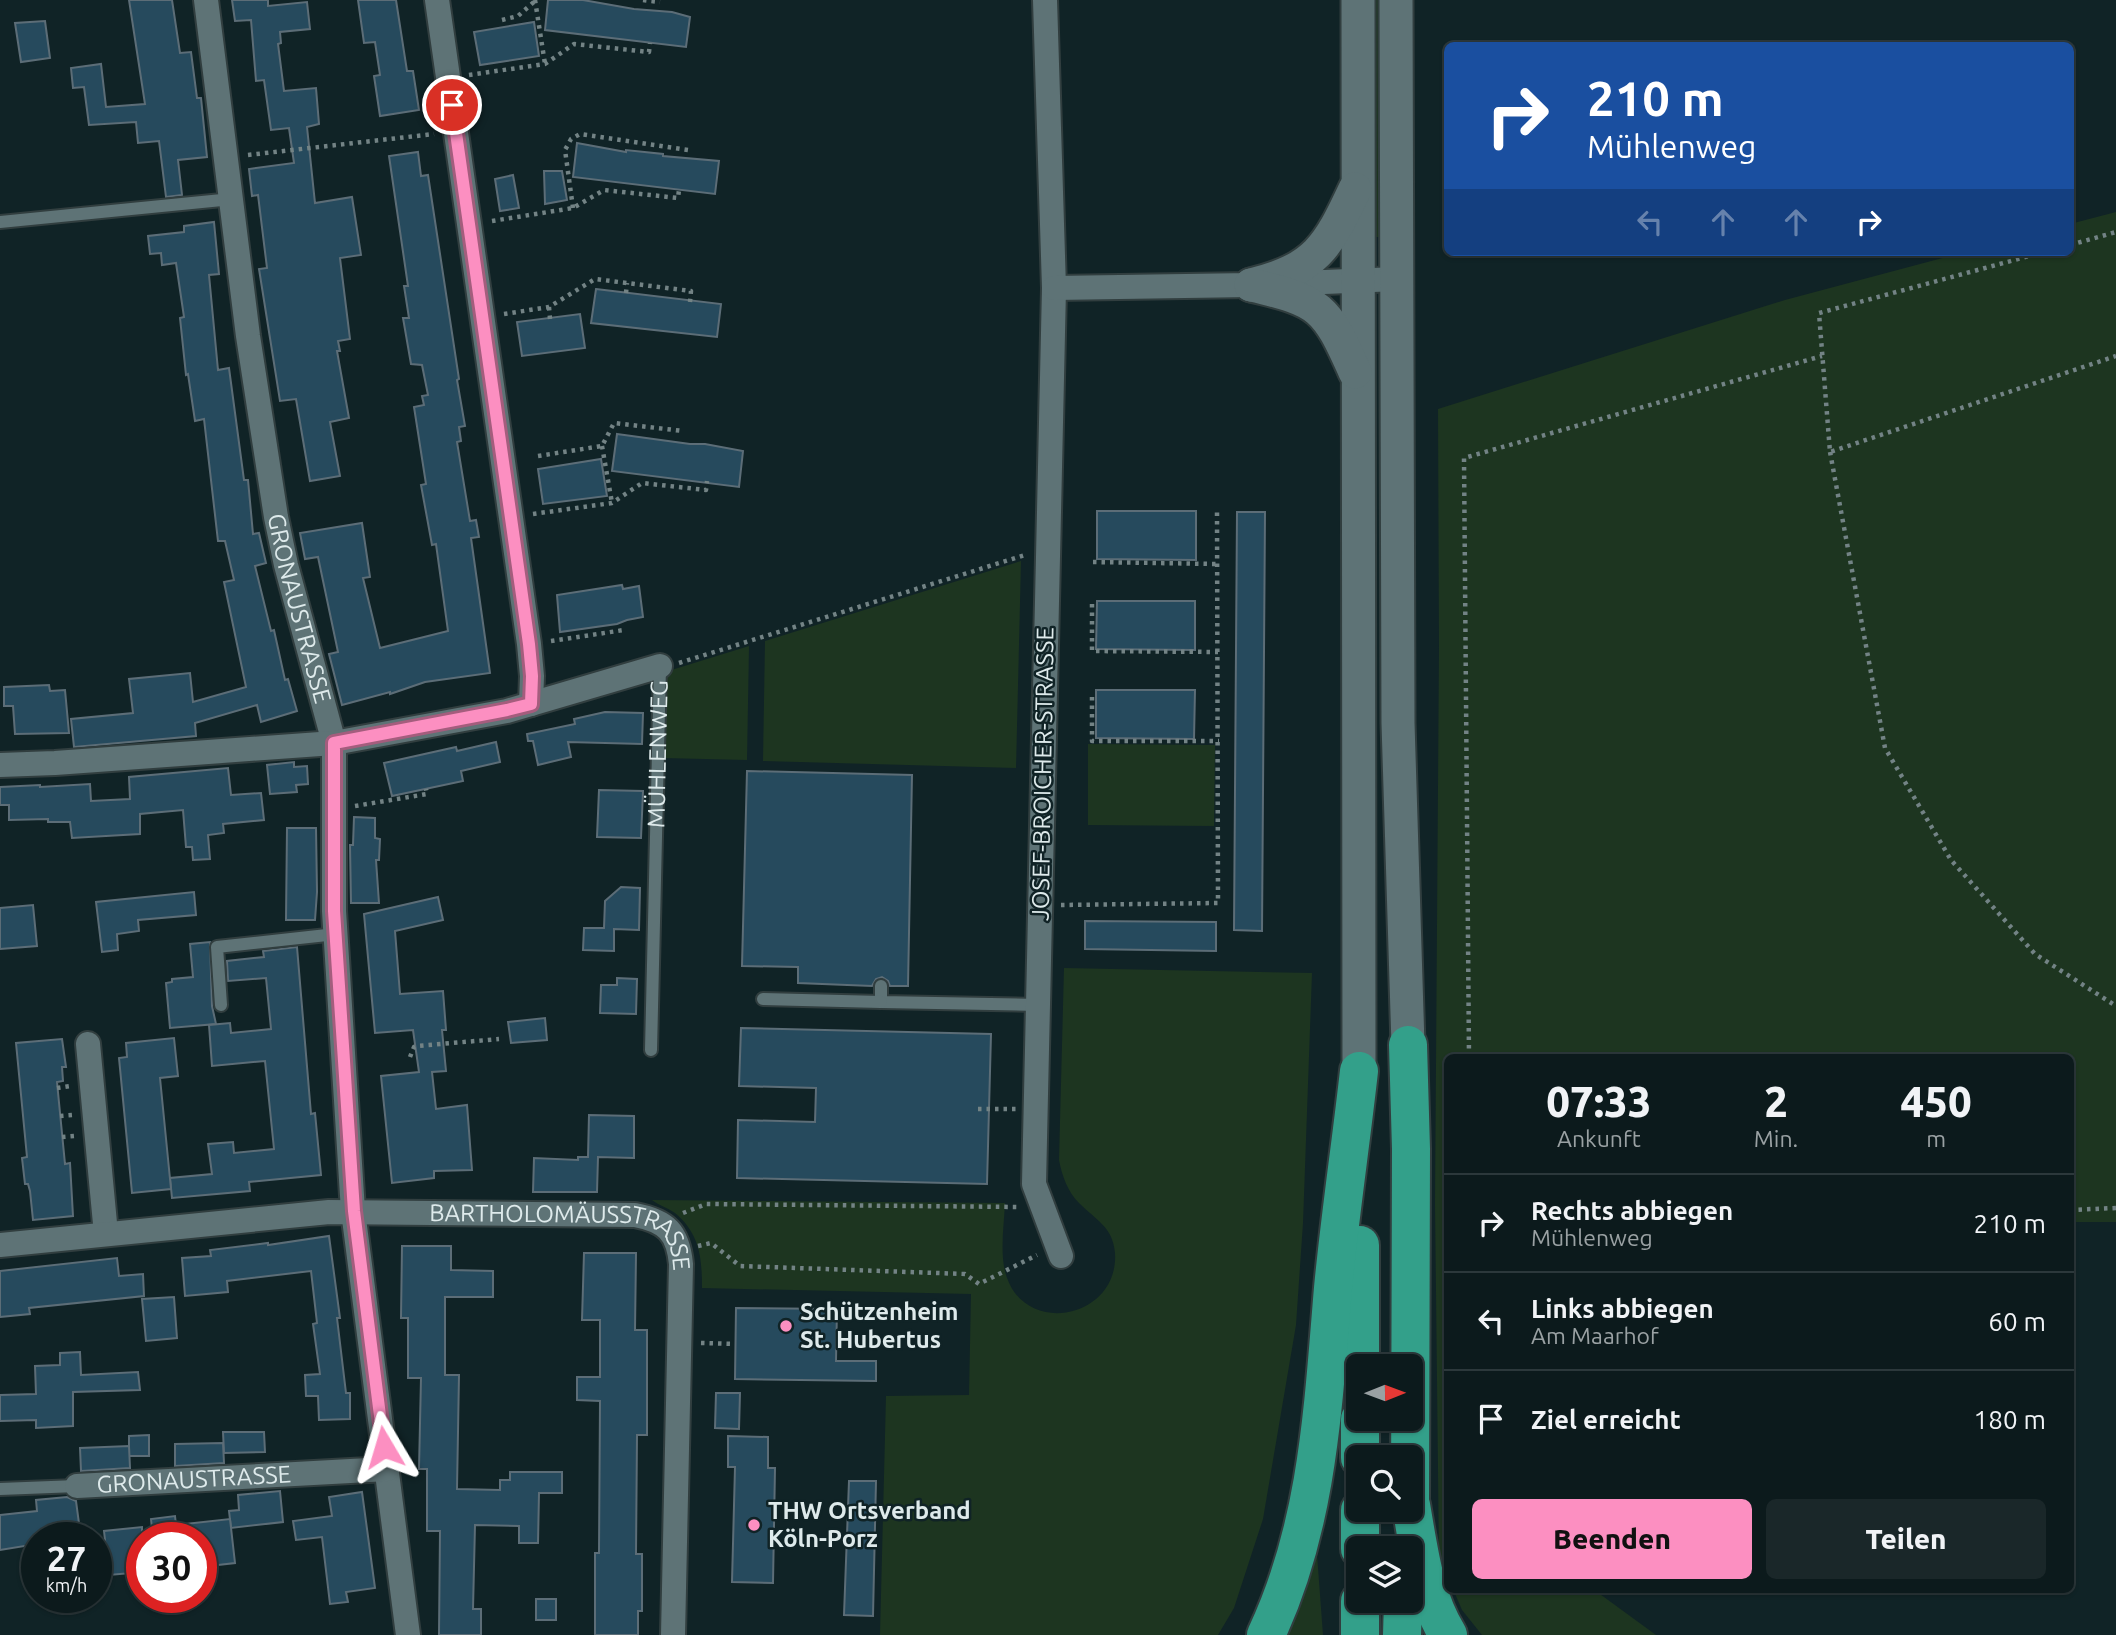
<!DOCTYPE html>
<html lang="de">
<meta charset="utf-8">
<style>
body{margin:0;font-family:Ubuntu,sans-serif;background:#1a2729;color:#f1f3f6;height:100vh;display:flex;flex-direction:column;font-size:26px;white-space:nowrap}
*{box-sizing:border-box;margin:0}
p{font-size:23px;color:#9aa1a3}
.icon{flex:none;width:38px;height:38px;fill:none;stroke:currentColor;stroke-width:2;stroke-linecap:round;stroke-linejoin:round}
.map{position:relative;flex:1;overflow:hidden}
.panel{position:absolute;left:1444px;top:1054px;width:630px;height:539px;display:flex;flex-direction:column;background:#0c1a1c;border-radius:10px;box-shadow:0 2px 5px #0004,0 0 0 2px #2c383b}
.panel>*{flex:none}
.guide{position:absolute;left:1444px;top:42px;width:630px;height:214px;border-radius:10px;box-shadow:0 2px 5px #0004,0 0 0 2px #2c383b;background:#1a4fa0;color:#fff;overflow:hidden}
.needle{width:46px;rotate:89deg}
.controls{position:absolute;left:1346px;top:1354px;display:grid;gap:14px}
.controls a{display:grid;place-items:center;width:77px;height:77px;border-radius:10px;background:#0c1a1c;box-shadow:0 2px 5px #0004,0 0 0 2px #2c383b;font-size:35px}
.speed{position:absolute;left:21px;top:1522px;display:flex;gap:14px;font-size:35px;font-weight:700;text-align:center}
.speed>*{display:grid;place-content:center;width:91px;height:91px;border-radius:50%;background:#0c1a1c;box-shadow:0 2px 5px #0004,0 0 0 2px #2c383b;line-height:1}
.speed small{font-size:18px;font-weight:400}
.speed .limit{border:10px solid #d22;background:#fff;color:#111}
.pin{position:absolute;display:grid;place-items:center;width:60px;height:60px;color:#fff;margin:-30px;border:4px solid #fff;border-radius:50%;box-shadow:0 2px 7px #0007}
.me{position:absolute;width:77px;margin:-38px;rotate:353deg;stroke-linejoin:round;filter:drop-shadow(0 0 5px #0008)}
.turn{display:flex;align-items:center;gap:24px;height:147px;padding:0 28px;font-size:32px}
.turn .icon{width:91px;height:91px;stroke-width:2.5}
.turn b{display:block;font-size:49px;line-height:60px}
.lanes{display:flex;align-items:center;height:66px;padding:0 28px;background:#0003;justify-content:center;gap:35px;direction:ltr}
.lanes .off{opacity:.35}
.eta{display:flex;justify-content:space-evenly;align-items:center;height:119px;text-align:center}
.eta b{font-size:42px;font-weight:800;line-height:49px}
.action{display:flex;gap:14px;margin-top:auto;padding:14px 28px}
.action a{flex:1;height:80px;border-radius:10px;background:#fc8fc1;color:#111;font-size:28px;font-weight:800;line-height:80px;text-align:center}
.action a+a{background:#1a2729;color:#f1f3f6}
ul{padding:0;list-style:none}
li{display:flex;align-items:center;gap:21px;height:98px;padding:0 28px;border-top:2px solid #2c383b}
li div{flex:1}
li b{display:block;font-size:26px}
li em{font-style:normal}
.map>svg:first-child{display:block}
.green{fill:#1d3520}
.building{fill:#264a5d;stroke:#5c6d77;stroke-width:2}
.lines{fill:none;stroke-linecap:round;stroke-linejoin:round}
.lane-casing{stroke:#313e3f;stroke-width:16}
.street-casing{stroke:#313e3f;stroke-width:28}
.secondary-casing{stroke:#313e3f;stroke-width:37}
.highway-casing{stroke:#313e3f;stroke-width:42}
.path{stroke:#738385;stroke-width:4.5;stroke-dasharray:3.5 5;stroke-linecap:butt}
.lane{stroke:#5e7376;stroke-width:12}
.street{stroke:#5e7376;stroke-width:24}
.secondary{stroke:#5e7376;stroke-width:33}
.highway{stroke:#33a08a;stroke-width:38}
.route-casing{stroke:#a45d7d;stroke-width:18}
.route{stroke:#fc8fc1;stroke-width:12}
.poi-dot{fill:#fc8fc1;stroke:#102326;stroke-width:2.5}
.labels{text-anchor:middle;stroke-width:5;stroke-linejoin:round;paint-order:stroke}
.street-label{font-size:24px;fill:#deeaeb;stroke:#102326}
.poi-label{font-size:24px;font-weight:bold;fill:#deeaeb;stroke:#102326;text-anchor:start}
</style>
<div class="map">
<svg width="2116" height="1635" viewBox="0 0 2116 1635">
<rect width="100%" height="100%" fill="#102326"/>
<!-- green -->
<g class="green">
<path d="M1371,0H1379L1380,237H1372Z"/>
<path d="M2116,212V1222H2070V1057H1447V1576L1439,1557L1435,1203L1439,647L1438,409L1785,300L1965,252H2070V224Z"/>
<path d="M1021,561L1016,768L763,761L765,641Z"/>
<path d="M749,646L747,760L663,758L665,672Z"/>
<path d="M1088,744L1215,745L1214,826L1088,825Z"/>
<path d="M1064,968L1312,973L1303,1223L1296,1325L1263,1519L1234,1608L1218,1635H880L886,1396L969,1395L971,1294L702,1288C702,1258 700,1234 675,1213C668,1208 658,1205 652,1200L1005,1203C1004,1226 999,1256 1007,1278C1028,1337 1119,1317 1115,1253C1113,1227 1096,1220 1079,1203C1068,1192 1062,1176 1059,1160Z"/>
<path d="M1316,1541L1323,1635H1276Z"/>
<path d="M1453,1589H1593L1656,1635H1482L1462,1610Z"/>
</g>
<!-- building -->
<g class="building">
<path d="M129,0H172L180,53L191,52L197,98H201L207,157L178,160L182,195L166,197L159,141L138,143L136,122L89,125L84,87L73,88L71,68L101,64L106,107L145,104Z"/>
<path d="M232,0H268V6L307,2L310,29L280,32L281,43L278,44L284,91L316,88L319,124L307,127L315,203L352,197L361,255L340,258L350,339L338,341L340,351H337L349,418L330,422L340,476L310,481L296,399L280,401L259,269L267,268L258,195L252,196L249,169L294,163L289,128L271,130L264,80L256,81L251,20L235,21Z"/>
<path d="M358,0H396L407,71H413L419,110L380,116L374,76L380,75L375,42L364,43Z"/>
<path d="M548,0H583L634,9L672,12L690,17L686,47L545,30Z"/>
<path d="M45,21L50,58L21,62L15,23Z"/>
<path d="M534,22L539,56L480,65L474,32Z"/>
<path d="M577,143L626,152V150L663,154V156L719,161L715,194L573,177Z"/>
<path d="M418,152L421,176L428,175L459,379L457,380L465,426L459,427L461,441L457,442L470,521L476,520L479,537L471,538L490,673L425,682L390,694V692L342,705L329,654L338,652L318,557L305,559L300,533L362,523L370,577L363,578L380,648L448,631L436,544L432,545L421,485L426,484L414,407L424,405L422,396L428,395L422,365L411,364L403,318H409L404,286H408L389,156Z"/>
<path d="M544,171H562L567,200L545,204Z"/>
<path d="M513,175L519,208L500,211L495,179Z"/>
<path d="M214,222L219,274L209,275L218,370L229,368L244,480H248L253,534L259,533L266,563L255,566L271,631L274,630L285,680L288,679L297,711L261,722L257,705L195,723L196,736L74,747L71,719L133,713L129,679L190,673L193,702L246,687L224,582L234,580L225,541H218L204,419L195,421L188,374L186,375L180,318L184,317L176,263L162,265L161,253L150,254L148,236L184,232V226Z"/>
<path d="M596,289L721,304L717,337L591,323Z"/>
<path d="M580,314L585,348L522,356L517,322Z"/>
<path d="M617,434L690,444H705L743,451L739,487L612,471Z"/>
<path d="M601,459L607,496L543,504L538,469Z"/>
<path d="M1097,511H1196V560L1097,559Z"/>
<path d="M1237,512H1265L1262,931L1234,930Z"/>
<path d="M622,585L623,589L639,586L643,617L627,620L617,624L560,632L557,595Z"/>
<path d="M1097,601H1195V650L1096,649Z"/>
<path d="M49,685L50,691L65,690L69,733L15,734L13,706H4V687Z"/>
<path d="M1096,690H1195L1194,739L1096,738Z"/>
<path d="M605,712L643,713L642,744L568,742L571,757L538,765L533,741H528L527,734L575,724L574,719Z"/>
<path d="M496,742L500,762L461,771L463,781L392,796L384,763L456,747L457,751Z"/>
<path d="M294,762V767L307,766L308,784L296,785L297,792L270,794L267,765Z"/>
<path d="M228,768L231,795L261,793L264,820L223,824L224,833L208,835L210,859L193,860L192,847H186L183,810L140,814V834L72,838L70,822H48V819L9,820V805H0V787L40,785V787L90,784L91,801L130,799L129,777Z"/>
<path d="M747,771L912,775L908,986H890L888,981L882,977L876,979L872,986L798,983V967L742,966Z"/>
<path d="M599,790L643,791L641,838L597,837Z"/>
<path d="M354,817L375,818V838L380,839L379,860H376L379,903H351L350,845H353Z"/>
<path d="M287,828H316L317,892L315,920H286Z"/>
<path d="M621,887L640,888L639,930L614,929V951L583,950L584,928H604L605,901Z"/>
<path d="M194,892L196,915L138,920L139,931L117,934L118,950L102,952L96,902Z"/>
<path d="M438,897L443,920L395,931L400,994L443,991L446,1030H442L446,1071L432,1072L436,1109L467,1105L472,1170L434,1171V1178L392,1183L381,1076L419,1072L413,1030L375,1033L364,914Z"/>
<path d="M33,905L37,946L0,949V908Z"/>
<path d="M1085,921L1216,922V951L1085,949Z"/>
<path d="M210,942L212,1006L216,1024L170,1028L166,983L172,982V979L193,977L190,944Z"/>
<path d="M297,947L311,1114L315,1113L321,1175L249,1182L250,1191L172,1198L170,1178L212,1174L208,1144L233,1142L234,1153L274,1149L265,1061L212,1066L209,1025L230,1023L231,1033L271,1029L266,978L228,981L227,961L264,957L263,951Z"/>
<path d="M617,978L637,979L636,1014L600,1013L601,985H617Z"/>
<path d="M545,1018L547,1040L511,1043L508,1022Z"/>
<path d="M741,1028L991,1034L987,1184L737,1178L738,1120L815,1122L816,1088L739,1086Z"/>
<path d="M174,1038L178,1076L160,1078L171,1189L132,1193L119,1058L127,1057L126,1043Z"/>
<path d="M62,1039L66,1067H62L63,1081L57,1082L65,1164L70,1163L73,1216L33,1220L30,1191L28,1184H25L22,1158L27,1157L16,1043Z"/>
<path d="M589,1115L634,1116V1158L598,1157L597,1192H533L534,1158L578,1160V1157H588Z"/>
<path d="M329,1236L340,1318H337L346,1393H350V1419L319,1420L318,1396H306L305,1375L320,1374L313,1324L317,1323L311,1271L227,1281L228,1292L185,1296L182,1258L211,1256L210,1250L268,1243V1245Z"/>
<path d="M402,1246H451V1270L493,1271V1297H445V1375H459L457,1489L500,1490V1480H510V1472H562V1493H539L538,1543H519V1526L475,1525L473,1609H481V1635H439L440,1531H427V1469H419L421,1378H408V1318H401Z"/>
<path d="M584,1253H636L635,1330H647V1435H637L636,1554H642V1611H638V1635H595V1553H599L600,1401L577,1400V1377H600V1320H582Z"/>
<path d="M117,1258L119,1276L143,1274L144,1296L29,1308L30,1314L0,1317V1271Z"/>
<path d="M174,1297L177,1338L146,1341L142,1299Z"/>
<path d="M736,1308L837,1309L836,1361H876V1381L735,1379Z"/>
<path d="M80,1352L81,1375L138,1372L140,1390L73,1392V1426L36,1428V1420L0,1421V1395L36,1394L35,1366L60,1365V1353Z"/>
<path d="M716,1393H740L739,1429L715,1428Z"/>
<path d="M223,1432H264L265,1452L224,1453Z"/>
<path d="M149,1435V1456H129V1436Z"/>
<path d="M728,1436L768,1437V1468H775L773,1583L732,1582L735,1467H728Z"/>
<path d="M223,1443L224,1463L175,1466V1444Z"/>
<path d="M129,1446L130,1468L81,1471L80,1448Z"/>
<path d="M849,1481H876L873,1616L844,1615Z"/>
<path d="M280,1491L283,1522L231,1528L229,1511L239,1510L238,1495Z"/>
<path d="M362,1492L375,1588L346,1592L348,1602L330,1604L322,1537L296,1540L293,1521L332,1516L329,1497Z"/>
<path d="M67,1497L76,1501L80,1531L41,1535V1538H37V1544L0,1550V1515L37,1511L36,1500Z"/>
<path d="M175,1516L176,1525L230,1519L235,1563L201,1567V1538H153L151,1519Z"/>
<path d="M142,1527V1572L109,1575L104,1531Z"/>
<rect x="536" y="1599" width="20" height="21"/>
</g>
<g class="lines">
<!-- lane casing -->
<g class="lane-casing">
<g id="lane">
<path d="M0,222L232,199"/>
<path d="M881,986V1002L1038,1005"/>
<path d="M763,999L881,1002"/>
<path d="M221,1005L217,947L336,934"/>
<path id="s1" d="M651,1050L660,666"/>
<path d="M0,1489L77,1486"/>
</g>
</g>
<!-- street casing -->
<g class="street-casing">
<g id="street">
<path id="s2" d="M206,0L248,336L276,517L286,565L334,743V911L353,1211L408,1635"/>
<path d="M437,0L529,644L532,676L531,704"/>
<path d="M1045,0L1054,288L1034,1184L1061,1256"/>
<path d="M1054,288L1251,285L1397,279"/>
<path d="M0,765L55,763L334,743L507,711L660,666"/>
<path d="M88,1044L106,1234"/>
<path id="s3" d="M0,1245L329,1212L635,1215C666,1221 678,1232 681,1264L673,1635"/>
<path id="s4" d="M77,1486L387,1469"/>
</g>
</g>
<!-- secondary casing -->
<g class="secondary-casing">
<g id="secondary">
<path d="M1358,0L1359,1071"/>
<path d="M1396,0L1398,723L1408,1045"/>
<path d="M1251,285C1316,269 1328,247 1355,189"/>
<path d="M1251,285C1321,301 1326,307 1355,372"/>
</g>
</g>
<!-- highway casing -->
<g class="highway-casing">
<g id="highway">
<path d="M1408,1045L1411,1149L1410,1507"/>
<path d="M1360,1245V1367"/>
<path d="M1360,1419V1458"/>
<path d="M1411,1505C1419,1550 1424,1596 1448,1635"/>
<path d="M1360,1510V1549"/>
<path d="M1360,1601V1635"/>
<path d="M1266,1635C1318,1525 1323,1407 1333,1288C1340,1215 1351,1143 1359,1071"/>
<path d="M1402,1635L1403,1601"/>
</g>
</g>
<!-- path -->
<g class="path">
<path d="M535,0L545,64"/>
<path d="M643,0L660,2"/>
<path d="M502,20L518,16L535,1"/>
<path d="M469,75L545,64L574,44L649,52L650,43"/>
<path d="M248,155L434,134"/>
<path d="M573,208L565,150L571,139L580,134L688,150"/>
<path d="M492,221L573,208L604,190L678,198L679,190"/>
<path d="M2070,245L2116,232"/>
<path d="M2044,252L1819,313L1830,452L2116,356"/>
<path d="M626,293L627,283"/>
<path d="M549,307L550,319"/>
<path d="M504,314L549,307L595,279L691,291L690,302"/>
<path d="M602,446L612,503"/>
<path d="M1830,452L1885,748L1951,860L2035,954L2116,1006"/>
<path d="M538,456L602,446L614,423L683,431"/>
<path d="M533,514L612,503L642,483L706,490L707,481"/>
<path d="M1093,562L1218,564"/>
<path d="M1092,604V651L1218,652"/>
<path d="M551,641L624,630"/>
<path d="M679,663L1025,555"/>
<path d="M1092,697V741H1219"/>
<path d="M355,806L427,794L426,789"/>
<path d="M1061,905L1218,903L1217,508"/>
<path d="M410,1057L414,1047L417,1046L499,1039"/>
<path d="M1469,1057L1464,458L1822,356"/>
<path d="M57,1088L70,1086"/>
<path d="M978,1109H1016"/>
<path d="M60,1116L73,1115"/>
<path d="M62,1137L75,1136"/>
<path d="M2070,1210L2116,1208"/>
<path d="M683,1213L706,1204L1019,1207"/>
<path d="M698,1246L711,1243L740,1266L965,1274L979,1284L1037,1255"/>
<path d="M701,1343L735,1344"/>
</g>
<!-- lane -->
<use href="#lane" class="lane"/>
<!-- street -->
<use href="#street" class="street"/>
<!-- secondary -->
<use href="#secondary" class="secondary"/>
<!-- highway -->
<use href="#highway" class="highway"/>
</g>
<g class="lines">
<!-- route casing -->
<g class="route-casing">
<path id="route" d="M384,1447L354,1211L334,911V743L507,710L531,704L532,676L529,644L452,105"/>
</g>
<!-- route -->
<use href="#route" class="route"/>
</g>
<!-- markers -->
<g class="poi-dot">
<circle cx="786" cy="1326" r="7"/>
<circle cx="754" cy="1525" r="7"/>
</g>
<g class="labels">
<!-- street labels -->
<g class="street-label">
<text dy="8" stroke="none"><textPath href="#s2" startOffset="616">GRONAUSTRASSE</textPath></text>
<text dy="8" stroke="none"><textPath href="#s1" startOffset="296">MÜHLENWEG</textPath></text>
<text transform="translate(1043 774) rotate(-89)" y="8">JOSEF-BROICHER-STRASSE</text>
<text dy="8" stroke="none"><textPath href="#s3" startOffset="574">BARTHOLOMÄUSSTRASSE</textPath></text>
<text dy="8" stroke="none"><textPath href="#s4" startOffset="117">GRONAUSTRASSE</textPath></text>
</g>
<!-- poi labels -->
<g class="poi-label">
<text x="800" y="1320">Schützenheim<tspan x="800" dy="28">St. Hubertus</tspan></text>
<text x="768" y="1519">THW Ortsverband<tspan x="768" dy="28">Köln-Porz</tspan></text>
</g>
</g>
</svg>
<div class="controls">
<a><svg class="needle" viewBox="-14 -14 28 28"><path d="M0-13l5 13h-10z" fill="#e53935"/><path d="M0 13l5-13h-10z" fill="#9aa1a3"/></svg></a>
<a><svg class="icon" aria-label="search" viewBox="0 0 24 24"><circle cx="10" cy="10" r="6"/><path d="M15 15l6 6"/></svg></a>
<a><svg class="icon" aria-label="layers" viewBox="0 0 24 24"><path d="M12 4l9 5-9 5-9-5zM3 14l9 5 9-5"/></svg></a>
</div>
<div class="speed"><div>27<small>km/h</small></div><div class="limit">30</div></div>
<div class="pin" style="left:452px;top:105px;background:#d93025"><svg class="icon" aria-label="arrive" viewBox="0 0 24 24"><path d="M6 21V4h12l-3 4 3 4H6"/></svg></div>
<svg class="me" style="left:384px;top:1447px" viewBox="-20 -20 40 40"><path d="M0-17L14 15 0 8-14 15z" fill="#fc8fc1" stroke="#fff" stroke-width="4"/></svg>
<div class="guide">
<div class="turn"><svg class="icon" aria-label="right" viewBox="0 0 24 24"><path d="M7 20v-9h11M14 6l5 5-5 5"/></svg><div><b>210 m</b>Mühlenweg</div></div>
<div class="lanes"><svg class="icon off" aria-label="left" viewBox="0 0 24 24"><path d="M17 20v-9H6M10 6l-5 5 5 5"/></svg><svg class="icon off" aria-label="ahead" viewBox="0 0 24 24"><path d="M12 20V5M6 11l6-6 6 6"/></svg><svg class="icon off" aria-label="ahead" viewBox="0 0 24 24"><path d="M12 20V5M6 11l6-6 6 6"/></svg><svg class="icon" aria-label="right" viewBox="0 0 24 24"><path d="M7 20v-9h11M14 6l5 5-5 5"/></svg></div>
</div>
<section class="panel">
<div class="eta">
<div><b>07:33</b><p>Ankunft</p></div>
<div><b>2</b><p>Min.</p></div>
<div><b>450</b><p>m</p></div>
</div>
<ul>
<li><svg class="icon" aria-label="right" viewBox="0 0 24 24"><path d="M7 20v-9h11M14 6l5 5-5 5"/></svg><div><b>Rechts abbiegen</b><p>Mühlenweg</p></div><em>210 m</em></li>
<li><svg class="icon" aria-label="left" viewBox="0 0 24 24"><path d="M17 20v-9H6M10 6l-5 5 5 5"/></svg><div><b>Links abbiegen</b><p>Am Maarhof</p></div><em>60 m</em></li>
<li><svg class="icon" aria-label="arrive" viewBox="0 0 24 24"><path d="M6 21V4h12l-3 4 3 4H6"/></svg><div><b>Ziel erreicht</b></div><em>180 m</em></li>
</ul>
<div class="action"><a>Beenden</a><a>Teilen</a></div>
</section>
</div>
